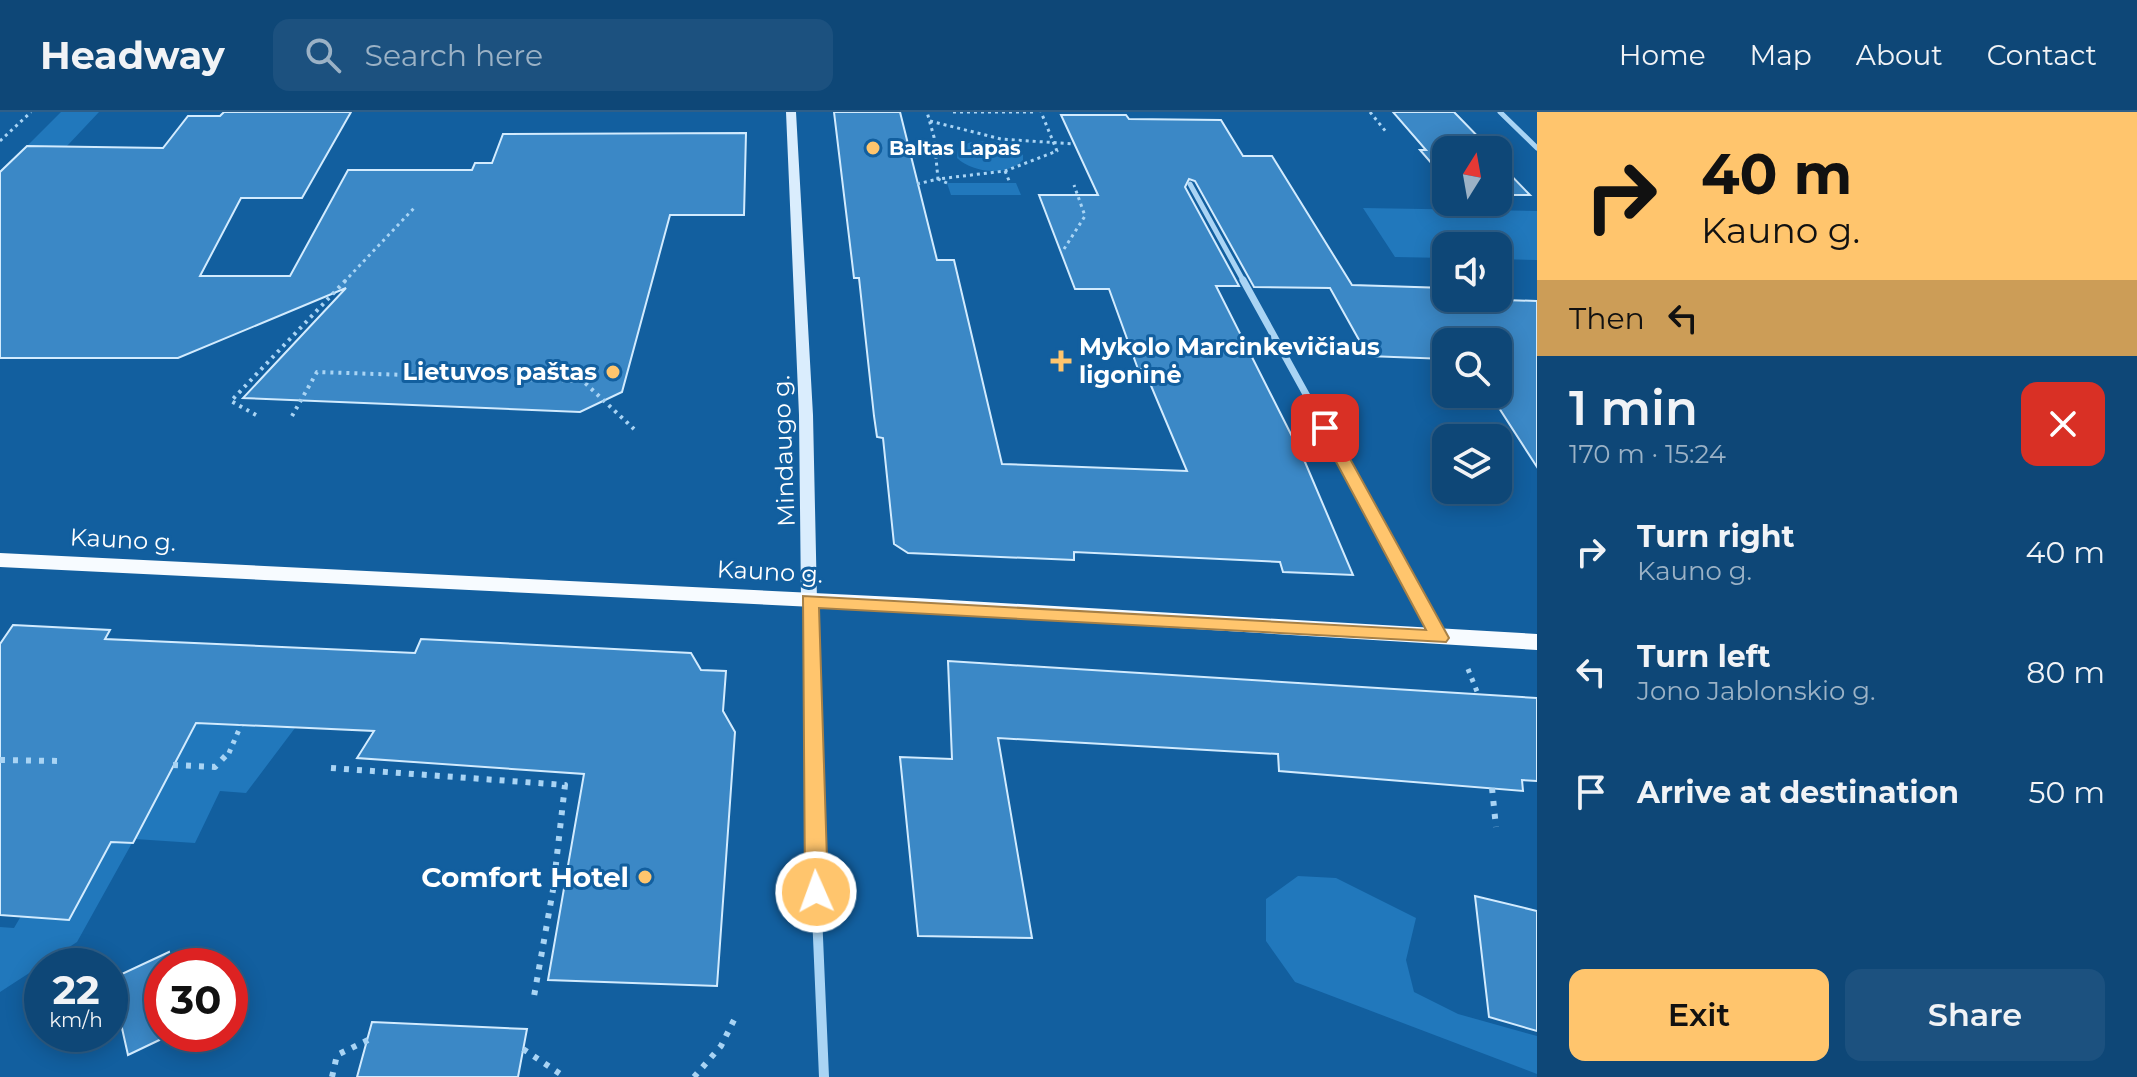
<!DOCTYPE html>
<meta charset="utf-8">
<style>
body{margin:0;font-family:Montserrat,sans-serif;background:#1c517f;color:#f1f3f6;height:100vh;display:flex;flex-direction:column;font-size:30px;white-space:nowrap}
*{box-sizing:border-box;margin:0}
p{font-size:26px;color:#9bb2c6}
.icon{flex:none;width:44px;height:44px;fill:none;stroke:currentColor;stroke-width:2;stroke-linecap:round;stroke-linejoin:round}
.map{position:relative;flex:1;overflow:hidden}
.side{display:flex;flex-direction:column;background:#0e4777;width:600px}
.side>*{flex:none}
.top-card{background:#ffc56d;color:#111;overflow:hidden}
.needle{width:52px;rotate:11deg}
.controls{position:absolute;left:1432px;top:24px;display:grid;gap:16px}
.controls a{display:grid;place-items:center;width:80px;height:80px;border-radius:16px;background:#0e4777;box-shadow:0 4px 20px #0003,0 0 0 2px #2e5f89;font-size:40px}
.speed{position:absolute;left:24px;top:836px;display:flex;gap:16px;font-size:40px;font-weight:700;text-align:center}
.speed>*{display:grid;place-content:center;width:104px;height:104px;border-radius:50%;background:#0e4777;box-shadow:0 4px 20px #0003,0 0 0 2px #2e5f89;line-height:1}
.speed small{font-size:20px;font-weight:400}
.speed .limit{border:12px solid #d22;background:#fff;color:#111}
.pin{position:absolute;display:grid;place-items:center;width:68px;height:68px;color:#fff;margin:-34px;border-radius:16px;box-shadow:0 4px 12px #0006}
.me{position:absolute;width:88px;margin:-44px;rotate:358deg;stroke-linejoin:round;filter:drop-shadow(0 0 6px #0008)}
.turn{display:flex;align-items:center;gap:28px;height:168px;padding:0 32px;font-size:36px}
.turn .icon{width:104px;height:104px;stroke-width:2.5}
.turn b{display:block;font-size:56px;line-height:68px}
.then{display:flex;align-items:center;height:76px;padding:0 32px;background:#0003;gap:16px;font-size:30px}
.round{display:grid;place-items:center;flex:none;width:84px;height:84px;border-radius:16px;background:#1c517f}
.overview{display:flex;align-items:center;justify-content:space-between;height:136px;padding:0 32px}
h1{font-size:48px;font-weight:600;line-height:60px}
.button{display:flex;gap:16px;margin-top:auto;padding:16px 32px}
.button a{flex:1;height:92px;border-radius:16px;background:#ffc56d;color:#111;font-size:32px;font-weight:600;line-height:92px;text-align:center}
.button a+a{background:#1c517f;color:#f1f3f6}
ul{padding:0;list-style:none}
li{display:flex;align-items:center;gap:24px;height:120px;padding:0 32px}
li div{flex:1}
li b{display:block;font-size:30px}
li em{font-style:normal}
header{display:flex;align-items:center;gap:48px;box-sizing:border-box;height:112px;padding:0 40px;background:#0e4777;border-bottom:2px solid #2e5f89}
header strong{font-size:38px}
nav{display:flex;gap:44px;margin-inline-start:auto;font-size:28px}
.search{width:560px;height:72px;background:#1c517f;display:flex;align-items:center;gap:20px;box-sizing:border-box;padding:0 28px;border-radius:16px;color:#9bb2c6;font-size:30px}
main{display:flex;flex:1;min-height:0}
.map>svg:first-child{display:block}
.green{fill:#2178bc}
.building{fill:#3b88c6;stroke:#d2ebfe;stroke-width:2}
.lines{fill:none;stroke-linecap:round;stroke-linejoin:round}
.path-far3{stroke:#a9d4f4;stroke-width:3;stroke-dasharray:3 4;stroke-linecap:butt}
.path-far2{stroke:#a9d4f4;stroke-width:4;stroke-dasharray:3 5;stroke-linecap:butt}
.path-far1{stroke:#a9d4f4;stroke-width:5;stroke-dasharray:4 6;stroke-linecap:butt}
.path{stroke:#a9d4f4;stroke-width:6;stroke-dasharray:5 8;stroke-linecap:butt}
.street-far3{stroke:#a9d4f4;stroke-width:5}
.street-far2{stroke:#a9d4f4;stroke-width:7}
.street-far1{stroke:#a9d4f4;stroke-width:8}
.street{stroke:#a9d4f4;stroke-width:10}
.secondary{fill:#daedfd;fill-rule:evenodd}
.primary{fill:#f7fbff;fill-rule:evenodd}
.route{fill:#ffc56d;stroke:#a68047;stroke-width:2}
.poi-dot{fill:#ffc56d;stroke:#125f9f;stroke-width:3}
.labels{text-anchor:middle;stroke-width:6;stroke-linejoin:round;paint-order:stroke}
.far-poi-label{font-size:20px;font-weight:bold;fill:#fff;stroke:#125f9f;text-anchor:start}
.poi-label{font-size:24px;font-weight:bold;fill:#fff;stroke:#125f9f;text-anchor:start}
.street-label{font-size:24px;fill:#fff;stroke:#125f9f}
.near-poi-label{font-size:28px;font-weight:bold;fill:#fff;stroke:#125f9f;text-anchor:end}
</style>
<header>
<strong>Headway</strong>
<div class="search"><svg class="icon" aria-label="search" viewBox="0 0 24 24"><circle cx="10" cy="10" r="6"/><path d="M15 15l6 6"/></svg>Search here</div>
<nav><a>Home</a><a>Map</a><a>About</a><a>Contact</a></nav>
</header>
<main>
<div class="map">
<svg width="1537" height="965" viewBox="0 0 1537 965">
<rect width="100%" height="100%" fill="#125f9f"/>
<!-- green -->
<g class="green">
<path d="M61,0H99L67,34H27Z"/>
<path d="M993,29L1013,34L1023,43V48C1007,65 973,61 957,46L958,36L971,30Z"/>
<path d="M947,71H1016L1021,83H951Z"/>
<path d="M1363,96L1537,99V148L1498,147V134H1446V146L1395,145Z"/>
<path d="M195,611L295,616L246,681L220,679L195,731L135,727Z"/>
<path d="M111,730L132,731L77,830L0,880V815L14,816L21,804L69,808Z"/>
<path d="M1298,764L1336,766L1416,806L1406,848L1414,880L1458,902L1537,924V962L1295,870L1266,829V787Z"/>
</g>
<!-- building -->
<g class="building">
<path d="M224,0H351L302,86H241L200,164H290L348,58H472L475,51H492L503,22L746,21L744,103H670L622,280L580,300L243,286L346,176L178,246H0V60L27,34L163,36L188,4H220Z"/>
<path d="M834,0H900L937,148H954L1002,352L1187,359L1144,257H1138L1109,177H1075L1039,83H1098L1061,3H1126L1129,7L1221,8L1243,44H1272L1352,173L1446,176V186L1537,189V355L1490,282H1498V230H1446V247L1368,244L1330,176L1254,175L1195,69L1189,67L1185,75L1239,174H1216L1305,350L1353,463L1283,460L1280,450L1074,440V448L908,441L894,432L883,326L877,325L874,304L859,166H854Z"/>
<path d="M1393,0H1454L1491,38H1446V68L1420,38H1426Z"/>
<path d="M1498,50L1530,83H1498Z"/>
<path d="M13,513L110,518L105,527L415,541L421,527L691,541L701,558L726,559L723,599L735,620L717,874L548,868L584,662L357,646L374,619L196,611L133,731L111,730L69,808L0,803V532Z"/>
<path d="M948,549L1537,586V669L1522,668L1523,679L1279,659L1278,642L998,626L1032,826L918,824L900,645L952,647Z"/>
<path d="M1475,784L1537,799V919L1489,905Z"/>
<path d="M169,840L173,854H162V922H172L128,943L111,867Z"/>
<path d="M372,910L527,917L518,965H357Z"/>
</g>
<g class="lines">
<!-- path-far3 -->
<g class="path-far3">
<path d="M953,0H1037"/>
<path d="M1370,0L1387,21"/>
<path d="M930,9L1001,27L1074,32"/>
<path d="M0,29L31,0"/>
<path d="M1005,59L1010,71"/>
<path d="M947,71L938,67L1005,59L1057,39L1041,0"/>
<path d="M917,72L938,67L934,25L927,0"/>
<path d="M1064,137L1085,104L1074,73"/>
<path d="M344,170L416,94"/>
</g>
<!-- path-far2 -->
<g class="path-far2">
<path d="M256,303L231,289L346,168"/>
<path d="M292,304L317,260L583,269L634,317"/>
</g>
<!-- path-far1 -->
<g class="path-far1">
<path d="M1468,557L1478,582"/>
<path d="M229,641L241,613"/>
</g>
<!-- path -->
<g class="path">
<path d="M0,648L61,649"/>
<path d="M173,653L215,655L230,639"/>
<path d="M331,656L565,673L553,778L533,890"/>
<path d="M1492,676L1496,715"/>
<path d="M523,937L565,965"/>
<path d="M332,965L337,943L368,928"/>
<path d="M694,965L721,934L737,902"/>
</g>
<!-- street-far3 -->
<g class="street-far3">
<path d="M1500,0L1537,36"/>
<path d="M1190,72L1244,170"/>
</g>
<!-- street-far2 -->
<path class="street-far2" d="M1243,168L1360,380"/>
<!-- street-far1 -->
<g class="street-far1">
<path d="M1359,378L1439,524"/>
<path d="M809,489L811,641"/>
</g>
<!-- street -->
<path class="street" d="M810,639L824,965"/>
<!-- secondary -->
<path class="secondary" d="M786,0H796L813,303L817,489L809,495L801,489L799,303Z"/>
<!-- primary -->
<path class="primary" d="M0,441L916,486L1537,522V538L916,500L0,455Z"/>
</g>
<!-- route -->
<path class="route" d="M1325,311L1333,316L1449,526L1446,530L819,496L828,780L824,788L816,791L808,788L805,780L803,484L1426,518L1318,316Z"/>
<!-- markers -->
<g class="poi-dot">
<circle cx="873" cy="36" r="8"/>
<path d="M1057 237h8v8h8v8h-8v8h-8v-8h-8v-8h8z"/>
<circle cx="613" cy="260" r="8"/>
<circle cx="645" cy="765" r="8"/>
</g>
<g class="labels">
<!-- far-poi labels -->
<g class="far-poi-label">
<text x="889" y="43">Baltas Lapas</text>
</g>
<!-- poi labels -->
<g class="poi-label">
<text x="1079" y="243">Mykolo Marcinkevičiaus<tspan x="1079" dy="28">ligoninė</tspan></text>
<text x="597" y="268" text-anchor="end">Lietuvos paštas</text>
</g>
<!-- street labels -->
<g class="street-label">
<text transform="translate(784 339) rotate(-92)" y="8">Mindaugo g.</text>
<text transform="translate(123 428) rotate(3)" y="8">Kauno g.</text>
<text transform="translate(770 460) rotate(3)" y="8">Kauno g.</text>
</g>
<!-- near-poi labels -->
<g class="near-poi-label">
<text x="629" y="775">Comfort Hotel</text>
</g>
</g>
</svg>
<div class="controls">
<a><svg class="needle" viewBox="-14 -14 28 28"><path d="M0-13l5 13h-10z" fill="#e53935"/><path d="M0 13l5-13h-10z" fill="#9bb2c6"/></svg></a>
<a><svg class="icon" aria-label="sound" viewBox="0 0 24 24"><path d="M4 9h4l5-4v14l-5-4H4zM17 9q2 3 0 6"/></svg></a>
<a><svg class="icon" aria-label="search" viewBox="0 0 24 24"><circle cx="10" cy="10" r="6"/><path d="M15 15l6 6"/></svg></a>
<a><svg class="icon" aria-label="layers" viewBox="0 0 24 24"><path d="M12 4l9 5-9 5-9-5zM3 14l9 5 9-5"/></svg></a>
</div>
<div class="speed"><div>22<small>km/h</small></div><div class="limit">30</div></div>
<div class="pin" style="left:1325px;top:316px;background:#d93025"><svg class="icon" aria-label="arrive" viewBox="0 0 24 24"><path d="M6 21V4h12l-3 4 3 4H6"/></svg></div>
<svg class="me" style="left:816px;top:780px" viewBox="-20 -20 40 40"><circle r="17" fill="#ffc56d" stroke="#fff" stroke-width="3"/><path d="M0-11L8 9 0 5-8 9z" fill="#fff"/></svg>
</div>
<section class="side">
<div class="top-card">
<div class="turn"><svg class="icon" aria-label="right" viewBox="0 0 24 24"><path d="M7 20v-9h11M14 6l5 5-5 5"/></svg><div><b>40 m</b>Kauno g.</div></div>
<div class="then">Then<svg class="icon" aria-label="left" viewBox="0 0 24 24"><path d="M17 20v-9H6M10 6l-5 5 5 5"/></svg></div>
</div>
<div class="overview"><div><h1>1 min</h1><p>170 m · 15:24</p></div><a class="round" style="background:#d93025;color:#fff"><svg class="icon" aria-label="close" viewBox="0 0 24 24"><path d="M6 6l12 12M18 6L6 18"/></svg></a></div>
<ul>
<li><svg class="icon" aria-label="right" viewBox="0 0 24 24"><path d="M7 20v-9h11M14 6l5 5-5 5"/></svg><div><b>Turn right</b><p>Kauno g.</p></div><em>40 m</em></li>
<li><svg class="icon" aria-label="left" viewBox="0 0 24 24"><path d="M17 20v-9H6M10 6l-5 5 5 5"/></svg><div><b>Turn left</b><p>Jono Jablonskio g.</p></div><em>80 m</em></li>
<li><svg class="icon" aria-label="arrive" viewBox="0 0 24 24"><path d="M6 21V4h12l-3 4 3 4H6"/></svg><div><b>Arrive at destination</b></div><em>50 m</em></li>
</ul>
<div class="button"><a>Exit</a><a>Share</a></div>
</section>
</main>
